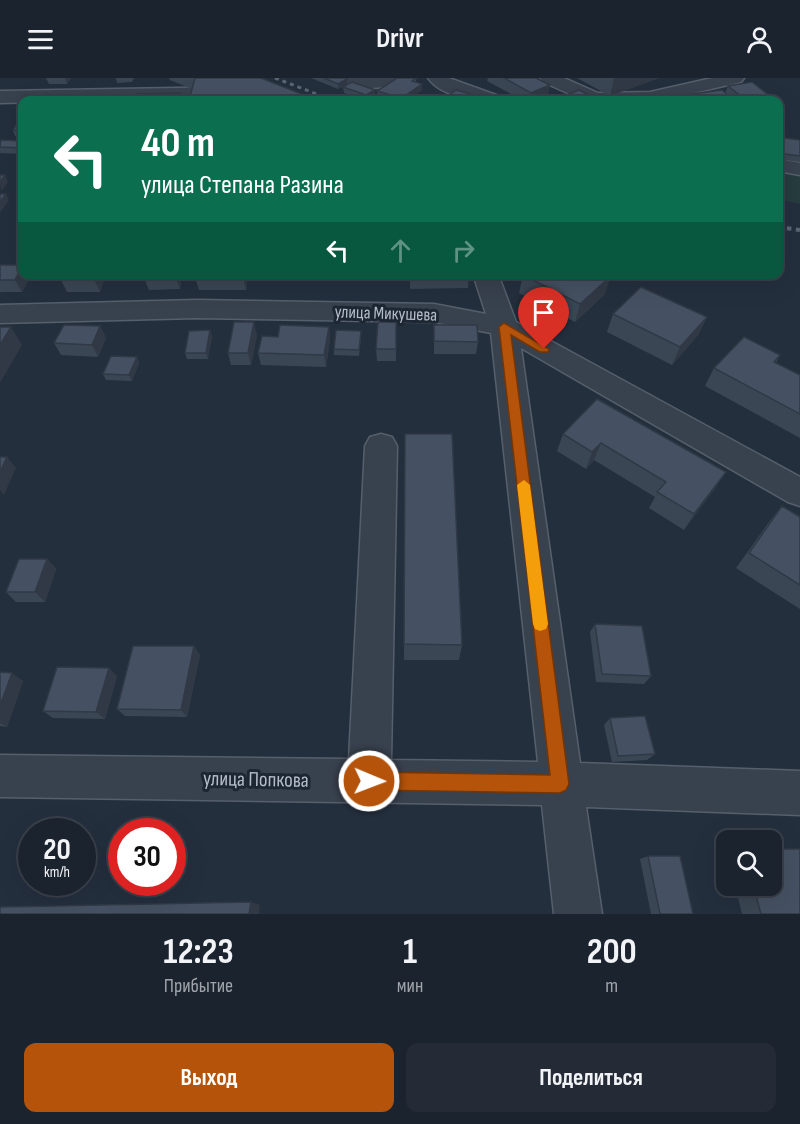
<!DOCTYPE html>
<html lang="ru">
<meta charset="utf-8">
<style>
body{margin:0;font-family:"Sofia Sans Condensed",sans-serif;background:#242b36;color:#f1f3f6;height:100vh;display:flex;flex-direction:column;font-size:22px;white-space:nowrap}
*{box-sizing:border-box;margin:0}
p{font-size:20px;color:#a0a4aa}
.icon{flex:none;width:33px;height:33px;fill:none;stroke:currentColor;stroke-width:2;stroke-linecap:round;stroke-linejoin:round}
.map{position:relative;height:836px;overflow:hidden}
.details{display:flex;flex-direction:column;background:#1b232e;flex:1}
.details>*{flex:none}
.banner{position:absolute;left:18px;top:18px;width:765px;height:183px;border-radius:12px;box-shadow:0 6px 24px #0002,0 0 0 2px #39404a;background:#0b6e4f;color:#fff;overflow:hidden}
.fabs{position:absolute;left:716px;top:752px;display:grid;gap:12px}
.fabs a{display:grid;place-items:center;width:66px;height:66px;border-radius:12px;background:#1b232e;box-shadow:0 6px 24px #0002,0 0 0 2px #39404a;font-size:30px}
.speed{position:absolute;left:18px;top:740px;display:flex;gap:12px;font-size:30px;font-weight:700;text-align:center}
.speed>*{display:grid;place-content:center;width:78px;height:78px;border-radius:50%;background:#1b232e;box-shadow:0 6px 24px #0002,0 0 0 2px #39404a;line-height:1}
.speed small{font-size:15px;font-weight:400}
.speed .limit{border:9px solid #d22;background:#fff;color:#111}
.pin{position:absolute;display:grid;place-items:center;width:51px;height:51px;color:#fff;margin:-62px -26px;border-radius:50% 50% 50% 0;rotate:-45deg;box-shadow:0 0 6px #0007}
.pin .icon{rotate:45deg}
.me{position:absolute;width:66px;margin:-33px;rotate:91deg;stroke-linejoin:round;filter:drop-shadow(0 0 4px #0008)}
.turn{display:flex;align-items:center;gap:21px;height:126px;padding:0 24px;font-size:27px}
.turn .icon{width:78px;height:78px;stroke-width:2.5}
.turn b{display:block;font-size:42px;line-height:51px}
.lanes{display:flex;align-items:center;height:57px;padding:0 24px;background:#0003;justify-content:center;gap:30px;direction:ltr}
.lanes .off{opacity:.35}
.eta{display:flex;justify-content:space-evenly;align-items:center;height:102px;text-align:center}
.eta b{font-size:36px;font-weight:700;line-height:42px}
.cta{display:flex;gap:12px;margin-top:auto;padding:12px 24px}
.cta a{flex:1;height:69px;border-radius:12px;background:#b45309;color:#fff;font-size:24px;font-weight:700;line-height:69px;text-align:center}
.cta a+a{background:#242b36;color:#f1f3f6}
header{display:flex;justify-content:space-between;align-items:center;height:78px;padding:0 24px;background:#1b232e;font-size:27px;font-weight:700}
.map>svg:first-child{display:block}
.green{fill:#263c3f}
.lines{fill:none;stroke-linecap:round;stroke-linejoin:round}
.minor-casing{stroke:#565f6c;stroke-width:3}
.minor{fill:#38414e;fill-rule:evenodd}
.rail-far1{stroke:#5a6575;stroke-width:3;stroke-dasharray:4 4;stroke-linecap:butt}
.rail{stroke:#5a6575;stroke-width:4;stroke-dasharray:4.5 4.5;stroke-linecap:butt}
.wall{fill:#3b4654}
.shaded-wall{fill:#303945}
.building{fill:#455162;stroke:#303945;stroke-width:1.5}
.route{fill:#b45309;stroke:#753606;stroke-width:1.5}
.slow{fill:#f59e0b}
.labels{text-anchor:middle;stroke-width:6;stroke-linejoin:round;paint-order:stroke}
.street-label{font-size:18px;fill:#b4bcc9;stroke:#1d2633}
.near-street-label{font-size:21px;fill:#b4bcc9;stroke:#1d2633}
</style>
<header><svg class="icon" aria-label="menu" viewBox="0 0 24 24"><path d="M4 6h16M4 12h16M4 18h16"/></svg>Drivr<svg class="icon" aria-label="person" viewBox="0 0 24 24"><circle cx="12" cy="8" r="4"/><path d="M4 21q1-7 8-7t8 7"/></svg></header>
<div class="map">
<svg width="800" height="836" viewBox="0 0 800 836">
<rect width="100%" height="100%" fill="#242f3e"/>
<!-- green -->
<path class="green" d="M779,94L800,98V126L779,121Z"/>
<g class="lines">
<!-- minor casing -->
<g class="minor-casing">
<g id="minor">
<path d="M339,0H415L412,4C395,8 351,17 339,0Z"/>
<path d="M428,0H449L499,18L501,22C479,24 442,20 428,0Z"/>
<path d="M540,0H564L598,15L650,14L712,0H744L741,4L663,22H583L543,4Z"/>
<path d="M235,9L244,15L242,19L0,25V13Z"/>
<path d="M778,81L800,85V97L778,93Z"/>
<path d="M473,196H498L516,244L800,399V428L788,424L521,270L580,685L800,693V737L586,729L602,836H554L542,727L0,719V677L349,681L365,368L370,359L381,356L392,359L397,368L391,682L538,684L491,255L434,244L197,240L0,245V227L197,222L434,226L486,236Z"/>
</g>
</g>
<!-- minor -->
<use href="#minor" class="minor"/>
<!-- rail-far1 -->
<path class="rail-far1" d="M275,0L332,22"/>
<!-- rail -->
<path class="rail" d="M778,149L800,152"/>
</g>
<!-- wall -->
<g class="wall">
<path d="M46,0H71L67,6H49Z"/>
<path d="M116,0H134L132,4L117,5Z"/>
<path d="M169,0H261L317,22H189L192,11L170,2Z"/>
<path d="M311,0H345L347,1V7L375,12V17L367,22H365L344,15L343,9L347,7L338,11Z"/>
<path d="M416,0V4L422,12L407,22H383L385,21L378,19L377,13Z"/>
<path d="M488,0H536L548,19L539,22H522L487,3Z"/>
<path d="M577,0H659L610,18Z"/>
<path d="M728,8L775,22H668L669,19L725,15Z"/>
<path d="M25,17H51L54,22H22V58H15L13,52L21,40L16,29Z"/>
<path d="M448,18L493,22H448Z"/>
<path d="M564,18L588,22H563Z"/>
<path d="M778,59L800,62V84L778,81Z"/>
<path d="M22,63V76L0,75V64Z"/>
<path d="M0,187L30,199L22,214H0Z"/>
<path d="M63,196H106L100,214H67L61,202Z"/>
<path d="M145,196H182L180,211L149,212L144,200Z"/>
<path d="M194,196H248L246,212H199Z"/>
<path d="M410,196H469L468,210L410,211Z"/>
<path d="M523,197L605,216L575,244L519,215Z"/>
<path d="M613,236L707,239L698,257L672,287L607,254Z"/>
<path d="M396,244V283H377L376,271Z"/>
<path d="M434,247L478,264L476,276H434Z"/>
<path d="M100,248L106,260L98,279L61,277L54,265Z"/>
<path d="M329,249L330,261L326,289L261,287L258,275L278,259Z"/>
<path d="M210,252L212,258L208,281H187L185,275Z"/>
<path d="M257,257L251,287H231L228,275Z"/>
<path d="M361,259L359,278L334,277V271Z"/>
<path d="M780,277L776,285L800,297V360L705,308L714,290Z"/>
<path d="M137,279L139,285L132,303L106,302L103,296Z"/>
<path d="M405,356L462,567L459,582H404Z"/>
<path d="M563,356L726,394L684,452L649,430L655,419L594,382L586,391L557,373Z"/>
<path d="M782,428L800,439V531L736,490L769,444Z"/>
<path d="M47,481L56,491L45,524H16L6,514Z"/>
<path d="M595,546L651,598L644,606L596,604L590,554Z"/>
<path d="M194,568L200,577L187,639L125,638L117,631Z"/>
<path d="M0,594L23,603L7,649L0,648Z"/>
<path d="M117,598L105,641L53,640L43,633Z"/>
<path d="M610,640L655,676L647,682L612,684L604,647Z"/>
<path d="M648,778L693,836H651L640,781Z"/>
<path d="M735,807H771L800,836H742Z"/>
</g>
<!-- shaded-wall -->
<g class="shaded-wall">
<path d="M65,0H71L67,6Z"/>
<path d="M614,0H659L610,18Z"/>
<path d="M347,1V7L338,11V6Z"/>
<path d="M422,6V12L407,22H399Z"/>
<path d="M550,7L548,19L539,22H530L531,15Z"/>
<path d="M375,12V17L366,22V17Z"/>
<path d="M180,15L182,22H178Z"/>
<path d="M51,17L54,22H48Z"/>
<path d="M589,17L588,22H576Z"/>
<path d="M783,29L778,40V30Z"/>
<path d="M5,97L8,104L1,114L0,104Z"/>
<path d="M6,116L9,122L0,135V124Z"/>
<path d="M22,188V196H28L30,199L22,214L15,202Z"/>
<path d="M96,196H106L100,214L94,201Z"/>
<path d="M176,196H182L180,211L175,198Z"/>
<path d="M242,196H248L246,212Z"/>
<path d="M611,198L605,216L575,244L580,226Z"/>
<path d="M707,239L698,257L672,287L680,269Z"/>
<path d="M254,244L257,257L251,287L248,275Z"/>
<path d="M100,248L106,260L98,279L92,267Z"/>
<path d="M11,249L22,267L0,305V267Z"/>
<path d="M329,249L330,261L326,289L324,277Z"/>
<path d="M210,252L212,258L208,281L206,275Z"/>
<path d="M137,279L139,285L132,303L129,297Z"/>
<path d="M601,365L594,382L586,391L592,374Z"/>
<path d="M7,379L16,390L4,417L0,412V394Z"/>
<path d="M726,394L715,411L684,452L694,436Z"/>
<path d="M47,481L56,491L45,524L35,514Z"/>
<path d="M194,568L200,577L187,639L181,632Z"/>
<path d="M109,590L117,598L105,641L96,634Z"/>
<path d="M12,595L23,603L7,649L0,645V628Z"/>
<path d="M251,824L260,827L259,836H249Z"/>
</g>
<!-- building -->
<g class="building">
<path d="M195,0H261L317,22H189Z"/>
<path d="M324,0H345L347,1L338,6Z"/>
<path d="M397,0H416L412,3L422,6L399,22H383L391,17L377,13Z"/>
<path d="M504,0H536L550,7L531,15Z"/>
<path d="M352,4L375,12L366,17L343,9Z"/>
<path d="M752,4L775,22H746L728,8Z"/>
<path d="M456,12L493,22H462L448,18Z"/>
<path d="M579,12L589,17L576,22H572L564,18Z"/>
<path d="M722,12L732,21L719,22H673L669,19Z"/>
<path d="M180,15L178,22H134L136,16Z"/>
<path d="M25,17H51L48,22H22V29H16Z"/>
<path d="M129,20V22H116V21Z"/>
<path d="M21,40H22V52H13Z"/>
<path d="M778,59L800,62V78L778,75Z"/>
<path d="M1,62L22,63V70L0,69Z"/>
<path d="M0,97H5L0,104Z"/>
<path d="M0,116H6L0,124Z"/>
<path d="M0,187H22V188L15,202H0Z"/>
<path d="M63,196H96L94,201L61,202Z"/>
<path d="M145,196H176L175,198L144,200Z"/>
<path d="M410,196H469V198L410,199Z"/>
<path d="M523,196H608L611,198L580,226L523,197Z"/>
<path d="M641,209L707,239L680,269L613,236Z"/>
<path d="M234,244H254L248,275H228Z"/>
<path d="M378,244H396V271H376Z"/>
<path d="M64,247L100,248L92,267L54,265Z"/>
<path d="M280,247L329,249L324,277L258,275L262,258L278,259Z"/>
<path d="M434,247H477L478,264L434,263Z"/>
<path d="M0,249H11L0,267Z"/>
<path d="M210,252L206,275H185L189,253Z"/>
<path d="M336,252L361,253L359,272L334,271Z"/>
<path d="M744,259L780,277L774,284L800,297V336L714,290Z"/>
<path d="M111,278L137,279L129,297L103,296Z"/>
<path d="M597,321L726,394L694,436L657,414L666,404L601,365L592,374L563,356Z"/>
<path d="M405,356H452L462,567L404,566Z"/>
<path d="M0,379H7L0,394Z"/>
<path d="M782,428L800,439V507L749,475Z"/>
<path d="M19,481H47L35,514H6Z"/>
<path d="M595,546L642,548L651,598L602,596Z"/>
<path d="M133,568H194L181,632L117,631Z"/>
<path d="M57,589L109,590L96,634L43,633Z"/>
<path d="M0,594L12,595L0,628Z"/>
<path d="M645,638L655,676L618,678L610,640Z"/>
<path d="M771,771H800V836H761L753,807H771Z"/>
<path d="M648,778H680L693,836H660Z"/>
<path d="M251,824L249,836H0V829Z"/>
</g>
<!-- route -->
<path class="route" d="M504,245L549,271L548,274H540L511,257L569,706L566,712L560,715L369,712L363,709L360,703L363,697L369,694L550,697L499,249Z"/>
<!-- slow -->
<path class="slow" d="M524,402L530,407L548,546L546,551L540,553L535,551L533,546L517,407Z"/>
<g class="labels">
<!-- street labels -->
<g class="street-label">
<text transform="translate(386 235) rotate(2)" y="6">улица Микушева</text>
</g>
<!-- near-street labels -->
<g class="near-street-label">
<text transform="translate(256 701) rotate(1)" y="7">улица Попкова</text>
</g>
</g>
</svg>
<div class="fabs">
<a><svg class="icon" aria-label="search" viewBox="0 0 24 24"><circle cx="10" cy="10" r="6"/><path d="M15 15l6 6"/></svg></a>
</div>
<div class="speed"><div>20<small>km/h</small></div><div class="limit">30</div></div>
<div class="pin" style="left:544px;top:271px;background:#d93025"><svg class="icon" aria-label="arrive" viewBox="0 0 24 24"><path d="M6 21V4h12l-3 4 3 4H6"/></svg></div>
<svg class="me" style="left:369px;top:703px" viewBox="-20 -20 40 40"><circle r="17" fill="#b45309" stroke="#fff" stroke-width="3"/><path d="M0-11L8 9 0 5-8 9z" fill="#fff"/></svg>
<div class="banner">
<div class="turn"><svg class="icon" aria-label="left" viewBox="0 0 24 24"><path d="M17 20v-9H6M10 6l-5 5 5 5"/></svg><div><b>40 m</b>улица Степана Разина</div></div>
<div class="lanes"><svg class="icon" aria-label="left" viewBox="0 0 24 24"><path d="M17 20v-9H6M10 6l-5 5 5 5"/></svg><svg class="icon off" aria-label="ahead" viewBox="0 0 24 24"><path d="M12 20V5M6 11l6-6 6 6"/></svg><svg class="icon off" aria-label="right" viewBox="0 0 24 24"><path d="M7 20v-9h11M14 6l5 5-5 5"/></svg></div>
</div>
</div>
<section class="details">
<div class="eta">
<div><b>12:23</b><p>Прибытие</p></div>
<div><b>1</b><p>мин</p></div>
<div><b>200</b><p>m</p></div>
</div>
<div class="cta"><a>Выход</a><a>Поделиться</a></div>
</section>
